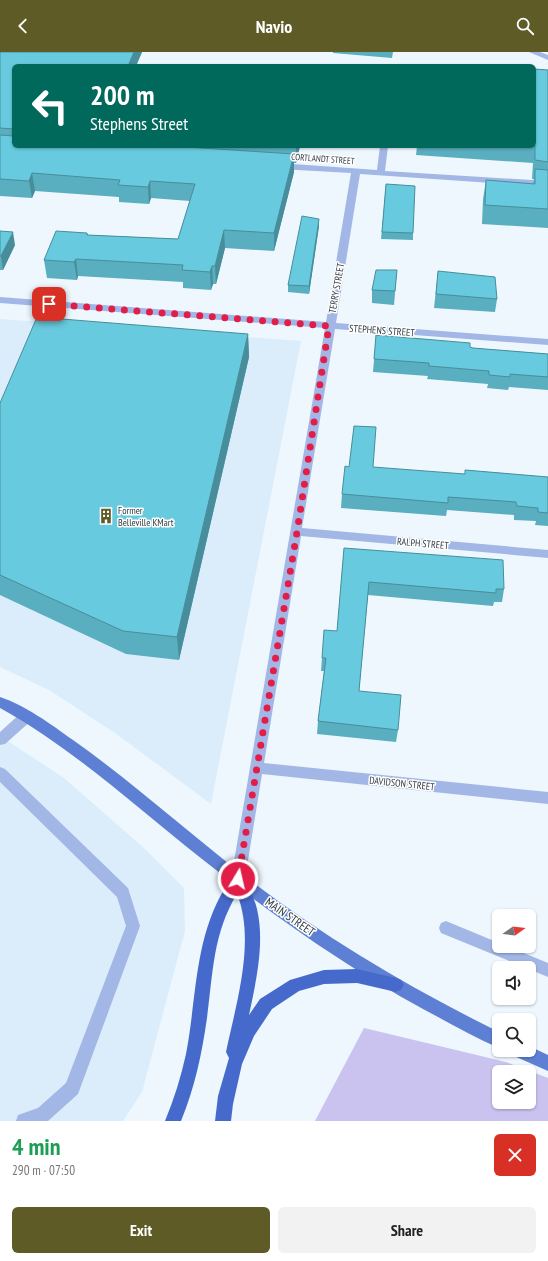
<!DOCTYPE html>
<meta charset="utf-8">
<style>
body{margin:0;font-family:"PT Sans Narrow",sans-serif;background:#f2f2f2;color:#202124;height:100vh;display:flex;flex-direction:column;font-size:15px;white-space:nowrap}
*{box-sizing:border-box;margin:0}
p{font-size:13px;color:#757577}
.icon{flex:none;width:22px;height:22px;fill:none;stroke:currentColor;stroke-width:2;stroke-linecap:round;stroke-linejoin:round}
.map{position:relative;height:1069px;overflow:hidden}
.sheet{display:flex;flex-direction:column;background:#fff;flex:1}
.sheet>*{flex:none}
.guide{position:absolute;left:12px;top:12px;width:524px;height:84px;border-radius:6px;box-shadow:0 1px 3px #0004;background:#00695c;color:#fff;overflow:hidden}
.needle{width:26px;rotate:76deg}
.tools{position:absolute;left:492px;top:857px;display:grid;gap:8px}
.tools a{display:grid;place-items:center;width:44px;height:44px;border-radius:6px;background:#fff;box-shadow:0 1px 3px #0004;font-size:20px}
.pin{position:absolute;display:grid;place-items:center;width:34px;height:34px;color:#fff;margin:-17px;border-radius:8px;box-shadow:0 2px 6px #0006}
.me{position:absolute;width:44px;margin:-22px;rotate:9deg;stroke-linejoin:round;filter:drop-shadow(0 0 3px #0008)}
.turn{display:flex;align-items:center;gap:14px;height:84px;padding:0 12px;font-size:18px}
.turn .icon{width:52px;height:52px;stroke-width:2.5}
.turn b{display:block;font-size:28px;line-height:34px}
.round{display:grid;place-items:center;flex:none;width:42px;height:42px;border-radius:6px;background:#f2f2f2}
.overview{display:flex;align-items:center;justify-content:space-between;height:68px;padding:0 12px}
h1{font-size:24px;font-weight:800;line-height:30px;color:#1e9e55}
.cta{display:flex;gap:8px;margin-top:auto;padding:8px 12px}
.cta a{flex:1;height:46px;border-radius:6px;background:#5e5b27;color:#fff;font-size:16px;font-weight:800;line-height:46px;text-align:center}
.cta a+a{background:#f2f2f2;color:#202124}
header{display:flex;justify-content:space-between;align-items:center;height:52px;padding:0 12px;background:#5e5b27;color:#fff;font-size:18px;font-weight:800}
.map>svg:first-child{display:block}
.built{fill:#dbedfa}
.green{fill:#cac2ef;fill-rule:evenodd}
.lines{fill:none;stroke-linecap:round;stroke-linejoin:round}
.service{fill:#a3b7e6;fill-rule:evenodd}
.minor{fill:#a3b7e6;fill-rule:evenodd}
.primary{fill:#5e80d4;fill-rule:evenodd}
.motorway{fill:#466acc;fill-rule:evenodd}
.wall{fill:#59aebf}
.shaded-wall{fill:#488d9b}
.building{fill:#67cade;stroke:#488d9b}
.route{stroke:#e11d48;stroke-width:7;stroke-dasharray:0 12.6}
.labels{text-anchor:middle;stroke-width:3;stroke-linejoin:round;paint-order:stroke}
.far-street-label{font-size:9px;fill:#2f383f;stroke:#fff}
.street-label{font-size:10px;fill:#2f383f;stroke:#fff}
.poi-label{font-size:10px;fill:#2f383f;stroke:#fff;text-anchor:start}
.near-street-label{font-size:12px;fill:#2f383f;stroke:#fff}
</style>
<header><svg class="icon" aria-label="back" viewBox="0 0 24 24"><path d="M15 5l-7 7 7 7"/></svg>Navio<svg class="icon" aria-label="search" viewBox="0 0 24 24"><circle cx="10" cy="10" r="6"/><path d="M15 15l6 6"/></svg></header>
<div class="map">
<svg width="548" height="1069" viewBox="0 0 548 1069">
<rect width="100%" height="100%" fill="#eef7fe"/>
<!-- built -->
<g class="built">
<path d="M0,267L301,289L211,752L115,681L49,638L0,615Z"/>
<path d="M0,684L64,726L145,797L184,836L185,880L182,890L142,1040L123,1069H0Z"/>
</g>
<!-- green -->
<path class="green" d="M364,976L506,1010L548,1026V1069H315ZM499,1020H529V1050H499Z"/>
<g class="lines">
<!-- service -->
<g class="service">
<path d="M27,659L32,660L34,664L32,668L5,692L0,693V680L22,660Z"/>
<path d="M0,715L5,717L128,836L140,874L78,1042L48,1069H16L18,1063L38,1056L66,1031L126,874L117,845L0,730Z"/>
<path d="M446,869L499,891V894H507L548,911V925L441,881L439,876L441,871Z"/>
</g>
<!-- minor -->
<g class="minor">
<path d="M529,0H540L548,3V8Z"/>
<path d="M380,94H388L385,119L548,129V135L360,122L336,271L548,287V293L335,277L302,476L548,498V506L301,484L264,711L548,740V752L262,722L245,827L243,832L238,833L233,832L231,827L325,276L0,251V245L326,270L351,121L279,117L275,114L279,111L377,118Z"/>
</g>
<!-- primary -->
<g class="primary">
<path d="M0,645C25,653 52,673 73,688C135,732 191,783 251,829C328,888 412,937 499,980V996C473,985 448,970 423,957C345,914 272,863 202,807C136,755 74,697 0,656Z"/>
<path d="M529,994L548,1003V1019L514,1004L512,998H529Z"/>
</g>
<!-- motorway -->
<path class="motorway" d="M238,821L243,822C248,833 254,845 257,857C265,891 256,930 249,963L260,947L290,928L324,918L357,917L396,926L401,928L404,933L401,938L396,940L357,931L324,932L299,939L272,957L254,984L242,1012L233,1052L231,1069H215L218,1044L229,1006L226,1000C236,952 256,889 237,842C213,881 213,921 207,966C202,1001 195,1035 181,1069H165C174,1047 181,1025 186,1002C197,945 194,887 225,836C228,830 231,823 238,821Z"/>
</g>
<!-- wall -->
<g class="wall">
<path d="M0,0H142L136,14H14V94H300L296,111H294V120L274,199L225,196L216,232H213L211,238L183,236V230L78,224L77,228L47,226L44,208L87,181L88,183L178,187L190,149L151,146L149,152L119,150V145L35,139L32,146L0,144Z"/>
<path d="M333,0H393L392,6L333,1Z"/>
<path d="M534,17L548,18V176L482,172L483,147L486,128L533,132L534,127H532L533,111L416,103L417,94H534Z"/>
<path d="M386,132L413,181V188L381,187Z"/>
<path d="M319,167V174L309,242L288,240V233Z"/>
<path d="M0,179L15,193L3,218H0Z"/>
<path d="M397,218L394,253L372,251V238Z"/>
<path d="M438,219L497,247L495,260L434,256Z"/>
<path d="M248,282L249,305L179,608L126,602L0,543V351Z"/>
<path d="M376,283L473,296L548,302V338L509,335L508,338L487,336L488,332L427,327L428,324L373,320Z"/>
<path d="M465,418L548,425V474L535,473L536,469L514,468V463L447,458L446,464L341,456L342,442L465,422Z"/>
<path d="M344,496L504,537L502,550H494L493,554L368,543L359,639L398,678L396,690L317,682L318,669L324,619H321L322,606L337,579Z"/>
</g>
<!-- shaded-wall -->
<g class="shaded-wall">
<path d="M134,0H142L136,14H128Z"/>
<path d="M296,94H300L296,111Z"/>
<path d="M294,102V120L274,199V181Z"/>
<path d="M32,121L35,139L32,146L29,129Z"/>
<path d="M150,129L151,146L149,152L148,135Z"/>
<path d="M319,167V174L309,242V234Z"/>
<path d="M224,178L225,196L216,232L215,214Z"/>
<path d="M13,180L15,193L3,218L1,204Z"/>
<path d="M76,207L78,224L77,228L74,210Z"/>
<path d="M212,214L213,232L211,238L210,220Z"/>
<path d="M248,282L249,305L179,608L177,585Z"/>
</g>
<!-- building -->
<g class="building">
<path d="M0,0H134L128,14H14V77L0,76Z"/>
<path d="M534,17L548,18V110L535,108V93H534Z"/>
<path d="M0,83L14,84V94H170L294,102L274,181L224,178L215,214H212L210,220L182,218L183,213L76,207L74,210L44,208L56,179L87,181V183L178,187L195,132L150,129L148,135L118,133L120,128L32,121L29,129L0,127Z"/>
<path d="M535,117L548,118V157L485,153L486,128L535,132Z"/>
<path d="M386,132L415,134L413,181L382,180Z"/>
<path d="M302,164L319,167L309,234L288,233Z"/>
<path d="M0,179L13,180L1,204H0Z"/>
<path d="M376,218H397L395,239L372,238Z"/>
<path d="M438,219L495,225L497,247L436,242Z"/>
<path d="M37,265L248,282L177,585L123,579L0,523V351Z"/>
<path d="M376,283L470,291V295L473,296L548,302V325L510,322V325L489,323V319L429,314V311L374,307Z"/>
<path d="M354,374L376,375L373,415L465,422V418L548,425V461L538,460V456L517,454L516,450L448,445V451L342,442L345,414L349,415Z"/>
<path d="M344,496L503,508L504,537H496V541L369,530L359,639L401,643L398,678L318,669L326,606H322L324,578L337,579Z"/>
</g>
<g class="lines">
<!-- route -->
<path class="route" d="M49,252L329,274L297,480L238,827"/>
</g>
<!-- icons -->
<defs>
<g id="building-bare" transform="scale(1.2)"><path d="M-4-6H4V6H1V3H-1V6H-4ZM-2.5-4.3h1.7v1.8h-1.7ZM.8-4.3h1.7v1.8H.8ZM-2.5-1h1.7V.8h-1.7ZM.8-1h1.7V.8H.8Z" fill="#5e5b27" stroke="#fff" stroke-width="2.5" paint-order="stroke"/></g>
</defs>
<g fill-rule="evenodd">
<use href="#building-bare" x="106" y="464"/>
</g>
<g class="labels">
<!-- far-street labels -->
<g class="far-street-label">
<text transform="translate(323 107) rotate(4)" y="3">CORTLANDT STREET</text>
</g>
<!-- street labels -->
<g class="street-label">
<text transform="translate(336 236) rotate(-80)" y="4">TERRY STREET</text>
<text transform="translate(382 278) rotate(4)" y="4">STEPHENS STREET</text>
<text transform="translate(423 491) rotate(5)" y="4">RALPH STREET</text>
<text transform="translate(402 731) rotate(6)" y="4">DAVIDSON STREET</text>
</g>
<!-- poi labels -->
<g class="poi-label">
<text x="118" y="462">Former<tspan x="118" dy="12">Belleville KMart</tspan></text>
</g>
<!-- near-street labels -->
<g class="near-street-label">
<text transform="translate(290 865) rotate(35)" y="4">MAIN STREET</text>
</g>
</g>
</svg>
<div class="tools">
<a><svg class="needle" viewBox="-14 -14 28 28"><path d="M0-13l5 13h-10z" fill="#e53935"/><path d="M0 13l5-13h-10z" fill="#757577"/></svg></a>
<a><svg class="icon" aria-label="sound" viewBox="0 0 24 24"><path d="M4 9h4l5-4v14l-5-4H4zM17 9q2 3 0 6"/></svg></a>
<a><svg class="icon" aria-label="search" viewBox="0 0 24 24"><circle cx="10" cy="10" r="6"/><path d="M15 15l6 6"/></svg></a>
<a><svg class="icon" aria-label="layers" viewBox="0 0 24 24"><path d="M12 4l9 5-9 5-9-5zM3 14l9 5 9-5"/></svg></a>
</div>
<div class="pin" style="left:49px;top:252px;background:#d93025"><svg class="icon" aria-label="arrive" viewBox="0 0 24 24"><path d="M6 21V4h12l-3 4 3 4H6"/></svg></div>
<svg class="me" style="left:238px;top:827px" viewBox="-20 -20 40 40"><circle r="17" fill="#e11d48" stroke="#fff" stroke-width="3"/><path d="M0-11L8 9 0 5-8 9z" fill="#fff"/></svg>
<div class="guide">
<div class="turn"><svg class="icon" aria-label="left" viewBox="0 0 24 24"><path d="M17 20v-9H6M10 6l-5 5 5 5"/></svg><div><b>200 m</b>Stephens Street</div></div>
</div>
</div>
<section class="sheet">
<div class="overview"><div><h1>4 min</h1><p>290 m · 07:50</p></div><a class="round" style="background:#d93025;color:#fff"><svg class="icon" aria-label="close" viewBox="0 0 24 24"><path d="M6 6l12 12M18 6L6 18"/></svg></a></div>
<div class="cta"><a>Exit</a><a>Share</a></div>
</section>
